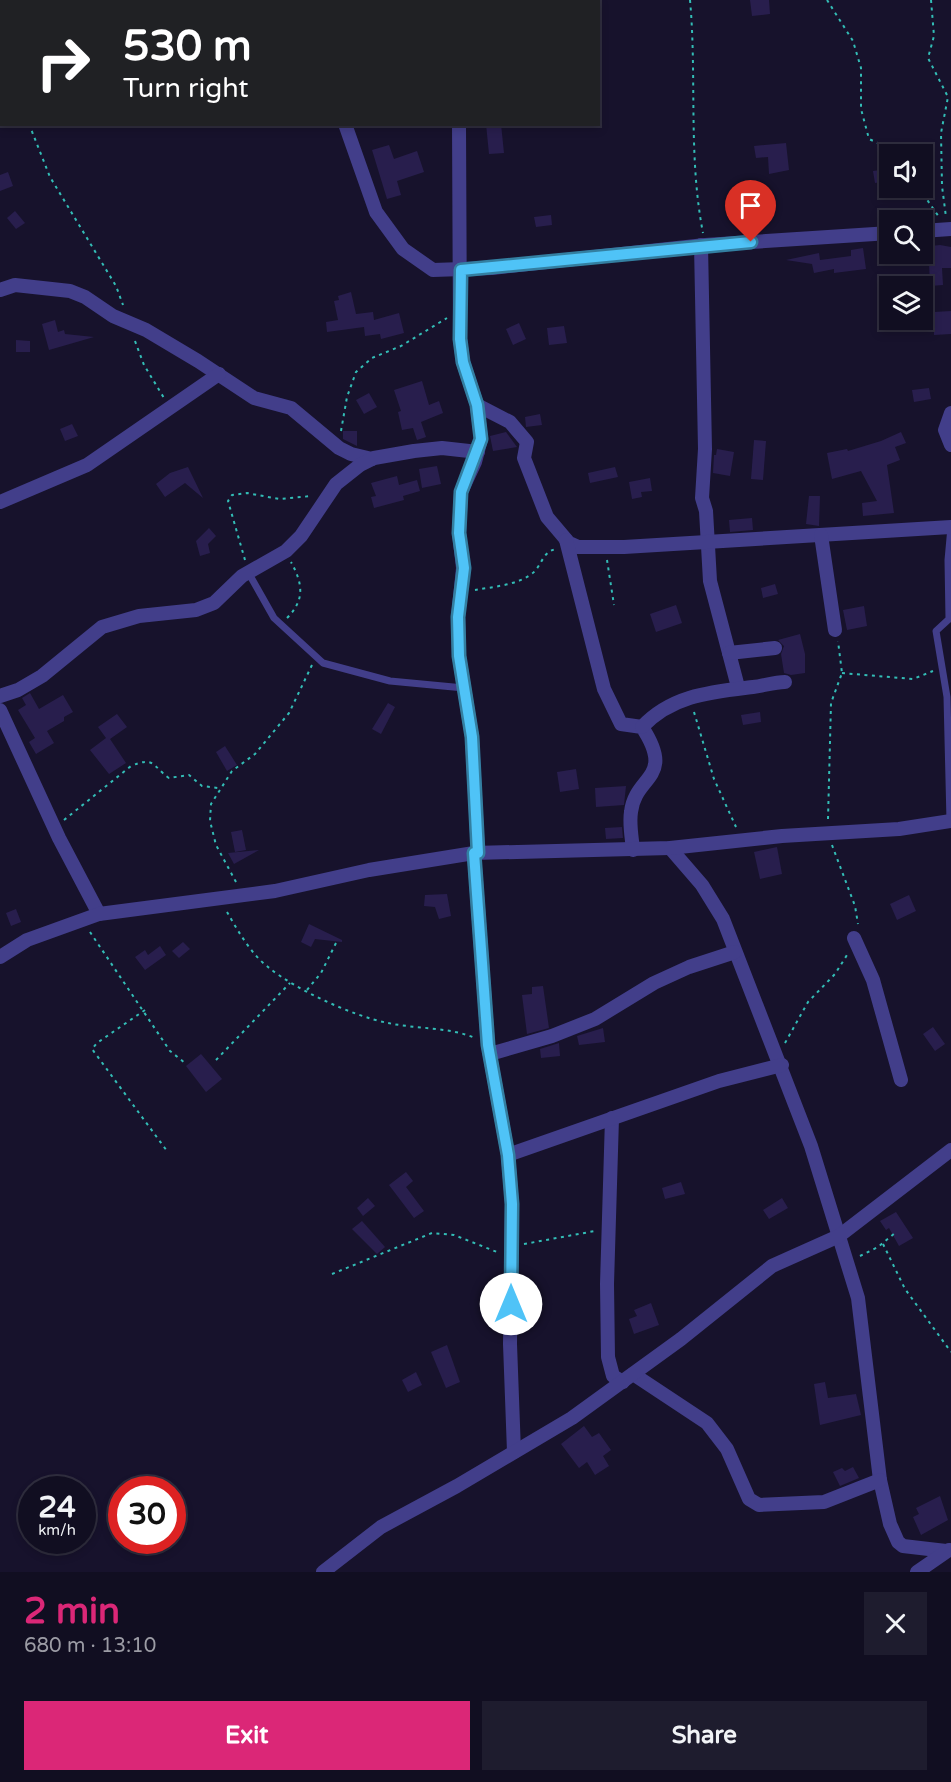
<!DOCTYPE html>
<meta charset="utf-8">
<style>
body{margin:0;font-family:"Varela Round",sans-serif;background:#1e1c2e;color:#f1f3f6;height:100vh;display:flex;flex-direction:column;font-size:22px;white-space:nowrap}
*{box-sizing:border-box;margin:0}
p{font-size:20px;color:#9c9ca5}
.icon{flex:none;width:33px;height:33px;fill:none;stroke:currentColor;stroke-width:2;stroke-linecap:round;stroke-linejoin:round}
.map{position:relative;height:1572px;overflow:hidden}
.drawer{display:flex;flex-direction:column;background:#110e21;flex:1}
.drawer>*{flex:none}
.banner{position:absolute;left:0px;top:0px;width:600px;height:126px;box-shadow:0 3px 9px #0003,0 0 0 2px #302e3f;background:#202124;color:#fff;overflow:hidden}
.controls{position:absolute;left:879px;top:144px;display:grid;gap:12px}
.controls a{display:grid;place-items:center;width:54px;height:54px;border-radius:0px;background:#110e21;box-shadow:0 3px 9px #0003,0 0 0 2px #302e3f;font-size:30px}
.speed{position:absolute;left:18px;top:1476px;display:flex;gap:12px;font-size:30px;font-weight:700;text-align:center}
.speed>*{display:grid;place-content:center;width:78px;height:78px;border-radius:50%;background:#110e21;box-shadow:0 3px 9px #0003,0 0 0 2px #302e3f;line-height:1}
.speed small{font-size:15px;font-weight:400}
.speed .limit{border:9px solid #d22;background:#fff;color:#111}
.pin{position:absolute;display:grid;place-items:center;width:51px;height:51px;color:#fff;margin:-62px -26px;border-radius:50% 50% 50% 0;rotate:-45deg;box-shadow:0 0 6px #0007}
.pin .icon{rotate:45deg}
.me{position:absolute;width:66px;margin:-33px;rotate:0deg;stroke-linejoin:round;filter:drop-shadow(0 0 4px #0008)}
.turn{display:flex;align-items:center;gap:21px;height:126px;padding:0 24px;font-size:27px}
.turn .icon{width:78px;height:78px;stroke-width:2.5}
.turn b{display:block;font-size:42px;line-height:51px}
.round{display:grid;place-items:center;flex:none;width:63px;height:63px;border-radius:0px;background:#1e1c2e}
.summary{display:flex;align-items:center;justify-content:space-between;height:102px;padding:0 24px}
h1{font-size:36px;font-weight:700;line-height:45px;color:#db2777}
.primary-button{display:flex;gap:12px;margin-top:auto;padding:12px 24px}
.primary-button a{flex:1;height:69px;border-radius:0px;background:#db2777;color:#fff;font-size:24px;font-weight:700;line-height:69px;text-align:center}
.primary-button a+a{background:#1e1c2e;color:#f1f3f6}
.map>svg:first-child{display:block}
.building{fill:#281e4d}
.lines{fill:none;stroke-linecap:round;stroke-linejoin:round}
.path{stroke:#33bdb6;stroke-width:2;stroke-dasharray:3 4.5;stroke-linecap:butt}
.service{stroke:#423e8a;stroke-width:7}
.minor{stroke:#423e8a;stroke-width:14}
.route-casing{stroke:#337fa1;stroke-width:15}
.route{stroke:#4fc3f7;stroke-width:10}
</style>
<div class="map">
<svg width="951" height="1572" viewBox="0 0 951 1572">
<rect width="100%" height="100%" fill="#17122c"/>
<!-- building -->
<g class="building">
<path d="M750,0H769L770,14L752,16Z"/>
<path d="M486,124H501L504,153L489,154Z"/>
<path d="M786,143L789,170L769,174L768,157L756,158L754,146Z"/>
<path d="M389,145L394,159L417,151L424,172L397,181L401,195L387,199L372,150Z"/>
<path d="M888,169L889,181L875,183L873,171Z"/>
<path d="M8,172L13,186L0,191V175Z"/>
<path d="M15,211L25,223L16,229L7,218Z"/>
<path d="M551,215L552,225L536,227L534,217Z"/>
<path d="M940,245L951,247V268H942L943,285L930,286L929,262L893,265L892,254H922V247Z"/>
<path d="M863,248L866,269L834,273V269L814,273L812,264L786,260L819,253L820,260L851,256V250Z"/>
<path d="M351,292L356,314L373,312L374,320L399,313L404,333L381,339L380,334L365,336L364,327L327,332L326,322L338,320L334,301L339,300L338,296Z"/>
<path d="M951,311V334L934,335V312Z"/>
<path d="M55,320L58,332L64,330L65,334L94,337L49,350L42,324Z"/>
<path d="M519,323L526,339L513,345L506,329Z"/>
<path d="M564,326L567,343L549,345L547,328Z"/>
<path d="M16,340L30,341V352H16Z"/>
<path d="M422,381L429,405L439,401L443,413L421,422L426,437L417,440L413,428L402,430L398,412L401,411L394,390Z"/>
<path d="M929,388L931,399L914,402L912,390Z"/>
<path d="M369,393L377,407L364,414L356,400Z"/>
<path d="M540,414L542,425L526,427L525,417Z"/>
<path d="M72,424L78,436L65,441L60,429Z"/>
<path d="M343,431H357V446L343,439Z"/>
<path d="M506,432L517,447L493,451L490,436Z"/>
<path d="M901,432L906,443L895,447L900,460L887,465L894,513L863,516L862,503L877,501L861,471L832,479L827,453L847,449L848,451L881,441Z"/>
<path d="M754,440L766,441L763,480L751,479Z"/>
<path d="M717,449L734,452L730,476L713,473L714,455H716Z"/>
<path d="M437,466L441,484L422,488L419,469Z"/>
<path d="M188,467L203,498L185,483L165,497L156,484L170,473Z"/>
<path d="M615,467L618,477L590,483L588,473Z"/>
<path d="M397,476L399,485L417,480L420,491L403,496L404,500L374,508L371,497L376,496L371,483Z"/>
<path d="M650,478L652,491L641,492L642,497L632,499L629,482Z"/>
<path d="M809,496H820L819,526L806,524Z"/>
<path d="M752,518L753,530L730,532L729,520Z"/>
<path d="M209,528L216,536L208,544L210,553L200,556L196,541Z"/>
<path d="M775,584L778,594L763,598L761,588Z"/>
<path d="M676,605L682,623L656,632L650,614Z"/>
<path d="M864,606L867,626L847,630L843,610Z"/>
<path d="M800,634L805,654V673L791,675L784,673L781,654L784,646L778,640Z"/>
<path d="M30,693L39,709L63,695L73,712L64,717V721L47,731L54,743L36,754L29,742L35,738L18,710L26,705L22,698Z"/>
<path d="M388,703L395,707L381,734L372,729Z"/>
<path d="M760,712L761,722L743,725L741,715Z"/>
<path d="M117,714L127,727L110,739L126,763L109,774L90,750L106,738L98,727Z"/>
<path d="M225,746L237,765L227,771L216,752Z"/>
<path d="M576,769L579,789L560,792L557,772Z"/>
<path d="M626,786L624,805L596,807L595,788Z"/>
<path d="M622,827L623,838L606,839L605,828Z"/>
<path d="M242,830L246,850L235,852L231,832Z"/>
<path d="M777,847L782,874L760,879L754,852Z"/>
<path d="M259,850L234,864L228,853Z"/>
<path d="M447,894L451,916L439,919L435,907L424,906L425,895Z"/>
<path d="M909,895L916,911L897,920L890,904Z"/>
<path d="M16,909L21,922L11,926L6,913Z"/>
<path d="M309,924L342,940V942L315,939L311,947L301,942Z"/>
<path d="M183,942L190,949L179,958L172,951Z"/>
<path d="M160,946L166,955L145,970L135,957L145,950L148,955Z"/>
<path d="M543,986L549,1028L527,1034L522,995L532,994V987Z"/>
<path d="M933,1027L945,1044L935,1051L923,1034Z"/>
<path d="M603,1028L605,1042L579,1045L577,1036Z"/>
<path d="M559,1043L560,1056L541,1058L540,1049Z"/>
<path d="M201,1054L222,1079L206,1092L186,1066Z"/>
<path d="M406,1172L413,1181L406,1187L424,1211L414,1218L389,1185Z"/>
<path d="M681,1182L685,1194L665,1199L662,1188Z"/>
<path d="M368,1198L375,1206L363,1216L357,1208Z"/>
<path d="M782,1198L788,1208L769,1219L763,1210Z"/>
<path d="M896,1212L913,1238L899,1246L889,1228L886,1230L880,1221Z"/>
<path d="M362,1221L385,1247L377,1254L352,1229Z"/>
<path d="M651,1303L659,1325L634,1334L629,1319L637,1316L634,1310Z"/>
<path d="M447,1345L460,1382L446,1388L431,1352Z"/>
<path d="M416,1372L422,1385L408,1392L402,1380Z"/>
<path d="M825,1382L828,1398L856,1394L861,1415L820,1425L814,1384Z"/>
<path d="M584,1426L592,1437L599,1433L611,1450L603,1456L609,1466L595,1475L587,1462L579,1468L561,1444Z"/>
<path d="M853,1467L859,1478L840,1486L833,1472L842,1468L845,1471Z"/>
<path d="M940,1496L948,1520L921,1535L913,1517L919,1514L916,1508Z"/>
</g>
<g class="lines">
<!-- path -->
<g class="path">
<path d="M690,0C697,78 688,156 703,233"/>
<path d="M827,0L853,41L861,68V109L869,139L893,150L896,154"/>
<path d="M931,0L934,36L928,58L948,97L941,133L942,186L946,217"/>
<path d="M16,2V0"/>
<path d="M29,124L50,177L116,286L123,305"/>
<path d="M919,188L939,217"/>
<path d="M135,341L144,365L164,398"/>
<path d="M341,431L347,397L356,372L372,358L401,346L447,318"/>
<path d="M245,560L228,501L232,495L247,493L279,499L312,496"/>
<path d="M607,560L614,605"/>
<path d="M475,590C492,587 516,585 530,575C542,568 541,552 556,549"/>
<path d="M287,618C305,600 303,584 291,562"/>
<path d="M842,673L913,679L933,671"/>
<path d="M694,712L714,779L736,827"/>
<path d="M828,819L831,703L842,673L838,641"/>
<path d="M64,820L131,766C155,756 152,766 169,778L189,775L202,786L218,788"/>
<path d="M832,845L855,906L858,924"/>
<path d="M236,882L216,845L210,821L211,804L232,771L255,754L289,713L312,665"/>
<path d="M227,912C238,931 251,954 268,967C296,990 353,1016 388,1023C416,1029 450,1027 475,1038"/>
<path d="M90,932L170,1051L185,1063"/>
<path d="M307,990L321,973L336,943"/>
<path d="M145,1010L97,1043L92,1049L167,1151"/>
<path d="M785,1043L808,1002L835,974L847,955"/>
<path d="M216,1060L290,983"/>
<path d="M524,1244L595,1231"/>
<path d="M883,1244L905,1289L951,1352"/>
<path d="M860,1256L878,1247L895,1233"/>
<path d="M332,1274L432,1233L454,1235L497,1252"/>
</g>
<!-- service -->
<g class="service">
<path d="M248,572L274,618L323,663L390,681L464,688"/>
<path d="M950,821L947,697L936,631L949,619L948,560L951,527"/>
</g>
<!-- minor -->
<g class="minor">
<path d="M270,0L271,2"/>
<path d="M456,0V2"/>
<path d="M345,124L376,212L403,249L433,270L492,268L705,245L890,233"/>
<path d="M459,124L460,339L463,362L477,405L481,439L475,462L461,492L459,533L463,568L458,617L459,656L472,737L478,853"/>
<path d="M922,231L951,229"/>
<path d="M701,245L705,449L702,498L706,511L710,581L738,687"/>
<path d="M0,290L15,285L70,291L85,297L113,316L146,330L198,361L254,398L291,408L339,448L351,454L372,459"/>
<path d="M477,405L510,422L527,442L524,458L547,517L569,543L578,547H624L951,527"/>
<path d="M951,413L945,430L951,445"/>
<path d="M0,502L87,465L219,374"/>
<path d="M821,535L835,630"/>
<path d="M566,540L604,689L621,724L642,727C676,779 635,775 631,812C629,824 632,838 633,850"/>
<path d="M729,653L775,648"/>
<path d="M0,696L18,690L42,676L102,627L139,616L196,610L214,603L242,576L286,551L301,536L336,484L360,465L374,458L414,451L442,448L478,452"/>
<path d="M0,710L59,838L99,914"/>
<path d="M642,727C672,695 711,692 753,687C763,686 774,682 785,682"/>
<path d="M670,848L702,885L723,919L811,1146L858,1298L880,1480L890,1524L898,1542L903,1546L946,1551"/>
<path d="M474,853L488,1045L508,1155L512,1204L510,1344L514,1452"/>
<path d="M854,938L873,980L901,1080"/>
<path d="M0,957L27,940L99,914L275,891L369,870L474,853L670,848L782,836L899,829L951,821"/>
<path d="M490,1054L552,1036L595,1019L654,983L689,967L735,952"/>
<path d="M612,1118L607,1284L608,1357L613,1376L623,1382"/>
<path d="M508,1155L719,1081L782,1065"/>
<path d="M633,1374L707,1423L727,1449L749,1499L759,1505L824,1502L880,1480"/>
<path d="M323,1572L381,1527L457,1486L572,1418L681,1339L772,1266L839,1236L951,1150"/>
<path d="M917,1572L949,1550"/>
</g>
</g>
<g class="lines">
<!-- route casing -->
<g class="route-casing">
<path id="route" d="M511,1304L512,1204L508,1155L488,1045L474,853H478L472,737L459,656L458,617L464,568L459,533L461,492L481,439L477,405L463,362L460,339L461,270L751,242"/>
</g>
<!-- route -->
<use href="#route" class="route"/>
</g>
</svg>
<div class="controls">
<a><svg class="icon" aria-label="sound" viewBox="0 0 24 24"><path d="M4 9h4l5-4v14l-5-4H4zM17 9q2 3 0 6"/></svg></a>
<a><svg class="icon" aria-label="search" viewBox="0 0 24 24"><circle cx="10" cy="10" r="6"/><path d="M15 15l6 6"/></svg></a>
<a><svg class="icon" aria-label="layers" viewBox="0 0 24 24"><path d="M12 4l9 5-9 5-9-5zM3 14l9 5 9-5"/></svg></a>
</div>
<div class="speed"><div>24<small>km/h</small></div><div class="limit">30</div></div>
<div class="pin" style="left:751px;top:242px;background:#d93025"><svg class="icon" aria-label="arrive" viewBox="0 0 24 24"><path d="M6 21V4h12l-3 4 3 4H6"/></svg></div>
<svg class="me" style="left:511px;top:1304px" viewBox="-20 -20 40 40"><circle r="19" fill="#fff"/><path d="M0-13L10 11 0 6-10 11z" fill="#4fc3f7"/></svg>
<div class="banner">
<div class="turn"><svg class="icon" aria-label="right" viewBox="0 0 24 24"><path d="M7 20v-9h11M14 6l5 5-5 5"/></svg><div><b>530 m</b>Turn right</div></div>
</div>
</div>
<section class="drawer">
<div class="summary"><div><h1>2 min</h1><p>680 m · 13:10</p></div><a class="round"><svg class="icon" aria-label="close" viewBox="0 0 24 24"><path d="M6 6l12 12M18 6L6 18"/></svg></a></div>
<div class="primary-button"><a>Exit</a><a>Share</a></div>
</section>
